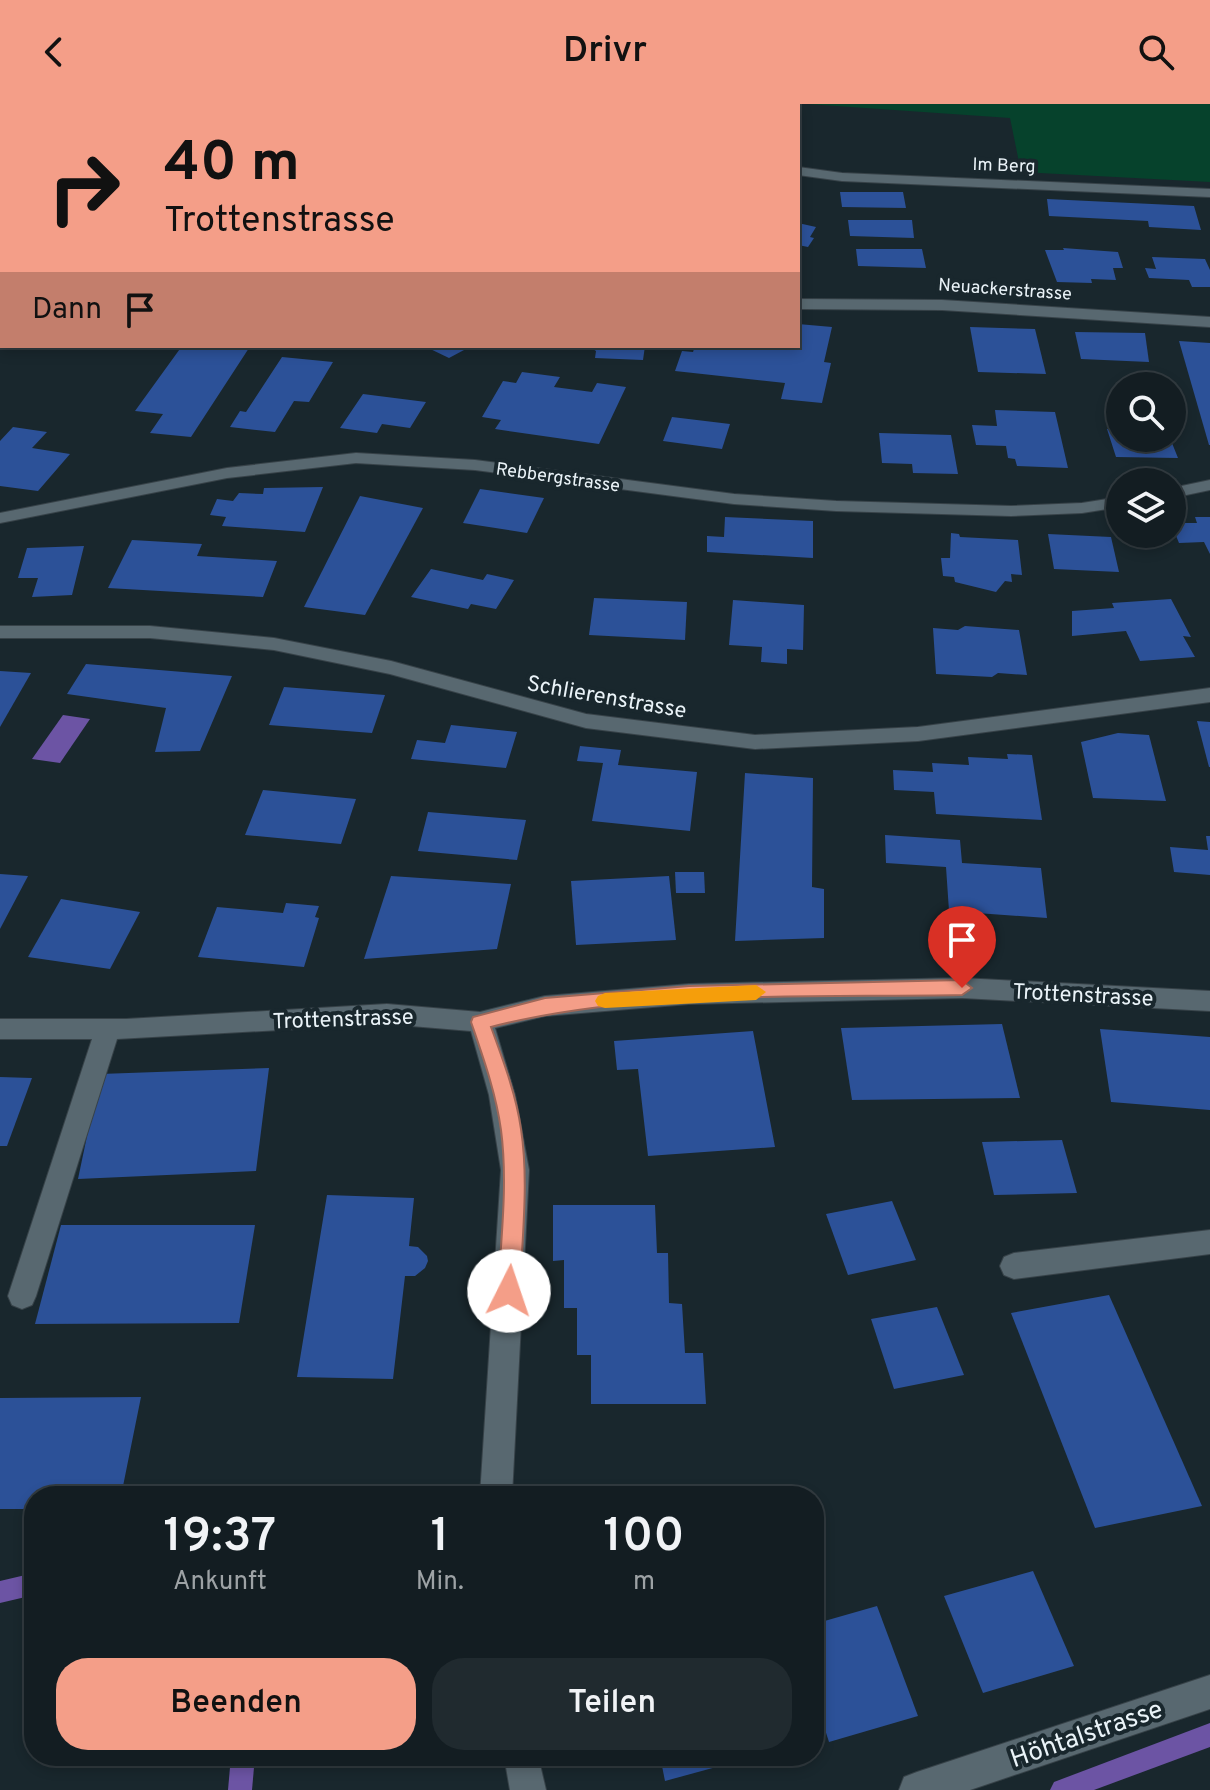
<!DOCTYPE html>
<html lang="de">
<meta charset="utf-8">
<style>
body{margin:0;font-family:Overpass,sans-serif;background:#202a2f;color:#f1f3f6;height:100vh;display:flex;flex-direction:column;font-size:30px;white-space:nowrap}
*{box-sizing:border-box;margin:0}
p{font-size:26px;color:#9da2a5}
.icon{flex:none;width:44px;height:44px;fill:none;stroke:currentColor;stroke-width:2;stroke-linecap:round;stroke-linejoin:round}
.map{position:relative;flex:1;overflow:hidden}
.details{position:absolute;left:24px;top:1382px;width:800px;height:280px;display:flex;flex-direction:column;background:#131d22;border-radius:32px;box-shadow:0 4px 12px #0003,0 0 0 2px #323b40}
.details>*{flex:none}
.banner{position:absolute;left:0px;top:0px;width:800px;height:244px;box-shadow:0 4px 12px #0003,0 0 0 2px #323b40;background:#f49e88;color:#111;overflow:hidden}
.fabs{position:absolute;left:1106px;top:268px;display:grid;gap:16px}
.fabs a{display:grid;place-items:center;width:80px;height:80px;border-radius:50%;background:#131d22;box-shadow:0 4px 12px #0003,0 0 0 2px #323b40;font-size:40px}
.pin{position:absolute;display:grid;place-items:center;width:68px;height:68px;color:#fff;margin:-82px -34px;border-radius:50% 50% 50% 0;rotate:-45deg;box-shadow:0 0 8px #0007}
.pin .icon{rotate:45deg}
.me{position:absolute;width:88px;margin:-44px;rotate:4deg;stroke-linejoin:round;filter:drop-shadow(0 0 6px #0008)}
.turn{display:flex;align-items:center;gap:28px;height:168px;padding:0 32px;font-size:36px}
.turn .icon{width:104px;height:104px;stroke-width:2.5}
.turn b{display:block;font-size:56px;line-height:68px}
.then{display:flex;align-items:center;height:76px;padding:0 32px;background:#0003;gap:16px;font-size:30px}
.eta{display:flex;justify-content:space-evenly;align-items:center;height:136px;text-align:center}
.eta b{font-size:48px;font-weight:600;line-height:56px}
.button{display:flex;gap:16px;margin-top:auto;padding:16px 32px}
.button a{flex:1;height:92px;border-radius:32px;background:#f49e88;color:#111;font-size:32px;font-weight:600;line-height:92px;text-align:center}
.button a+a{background:#202a2f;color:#f1f3f6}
header{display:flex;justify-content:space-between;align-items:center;height:104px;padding:0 32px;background:#f49e88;color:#111;font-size:36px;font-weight:600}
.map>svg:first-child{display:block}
.green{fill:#06422c}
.water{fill:#6c54a4}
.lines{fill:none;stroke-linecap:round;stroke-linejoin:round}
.stream{fill:#6c54a4;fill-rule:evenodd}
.building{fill:#2c5198}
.minor-casing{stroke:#374248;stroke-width:2}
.minor{fill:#586870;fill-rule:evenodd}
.route{fill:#f49e88;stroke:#9f6758;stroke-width:2}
.slow{fill:#f59e0b}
.labels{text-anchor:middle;stroke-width:8;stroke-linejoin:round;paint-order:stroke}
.far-street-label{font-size:18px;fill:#eaf3f8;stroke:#19272d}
.street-label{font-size:22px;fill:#eaf3f8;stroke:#19272d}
.near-street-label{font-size:26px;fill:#eaf3f8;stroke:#19272d}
</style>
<header><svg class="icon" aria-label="back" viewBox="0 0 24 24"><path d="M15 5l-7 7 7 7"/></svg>Drivr<svg class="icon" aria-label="search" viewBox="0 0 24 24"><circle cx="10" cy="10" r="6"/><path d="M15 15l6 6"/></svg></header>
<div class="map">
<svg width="1210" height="1686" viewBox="0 0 1210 1686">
<rect width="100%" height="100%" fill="#19272d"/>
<!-- green -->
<path class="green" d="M807,0H1210V78L1021,68L1010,14Z"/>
<!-- water -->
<path class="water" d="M63,611L90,615L60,659L32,655Z"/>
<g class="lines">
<!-- stream -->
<g class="stream">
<path d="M34,1469V1491L0,1499V1477Z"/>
<path d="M1210,1619V1643L1094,1686H1050L1054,1678Z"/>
<path d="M231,1652H255L252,1686H228Z"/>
</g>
</g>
<!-- building -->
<g class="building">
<path d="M840,88H903L906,104L842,103Z"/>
<path d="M1047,95L1194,102L1201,126L1149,123L1148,117L1049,112Z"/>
<path d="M848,116H912L914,134L850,132Z"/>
<path d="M798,119L816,123L810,133L814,134L808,143L798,141Z"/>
<path d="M1063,144L1118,148L1123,164H1113L1116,176L1091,175L1092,179L1057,178L1045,146H1064Z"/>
<path d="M856,145H922L926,164L858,162Z"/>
<path d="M1152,153L1205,155L1210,166V183H1192L1189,176L1149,174L1145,164L1156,165Z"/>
<path d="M798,220L832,223L824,258L831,259L822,299L781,295L785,279L675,267L682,247L693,248L695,242H798Z"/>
<path d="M970,223L1035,225L1046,270L978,268Z"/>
<path d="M1075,228L1145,229L1149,258L1081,255Z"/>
<path d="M1179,237L1210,239V341H1209Z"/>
<path d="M182,242L249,244L191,333L150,329L163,310L135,307Z"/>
<path d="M424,242H456L464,246L449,254Z"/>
<path d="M588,242H645L643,256L595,254L596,247Z"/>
<path d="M282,253L333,258L309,298L294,297L275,328L230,323L240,307L246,308Z"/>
<path d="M522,268L560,273L554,283L592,288L597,279L626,283L599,340L495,325L501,316L482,313L503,277L516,279Z"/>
<path d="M363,290L426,298L410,324L382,320L377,329L340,324Z"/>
<path d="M995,306L1055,308L1068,364L1017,362L1015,355L1008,354L1006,342L976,341L972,321L997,322Z"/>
<path d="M672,313L730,320L722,345L663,337Z"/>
<path d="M13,323L47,328L32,344L70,350L38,387L0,382V337Z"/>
<path d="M1107,325H1120V334H1170L1178,354L1116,353Z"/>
<path d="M879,329L951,331L958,370L913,369L912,360L882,359Z"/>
<path d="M323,383L305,428L222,422L226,413L210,411L217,395L233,397L239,389L263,390L264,384Z"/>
<path d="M480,385L544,394L527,429L463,419Z"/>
<path d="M360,392L423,404L365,511L304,503Z"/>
<path d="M725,413L813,417V454L707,448V432L724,433Z"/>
<path d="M1195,413H1210V450L1204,438L1179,439L1172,422V419H1197Z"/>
<path d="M951,429L959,430L960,433L1018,436L1022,471L1011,470L1012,478L1005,477L996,488L955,478L954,473L943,472L941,454H950Z"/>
<path d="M1048,430L1111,433L1119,468L1054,465Z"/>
<path d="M132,436L202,440L197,452L277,457L263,493L108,484Z"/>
<path d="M84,442L72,491L32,493L38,474H18L27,444Z"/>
<path d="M431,465L483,476L487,470L514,476L496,505L471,500L468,505L411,493Z"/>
<path d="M594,494L687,498L685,536L589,531Z"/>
<path d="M1171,495L1191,533L1183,532L1195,553L1140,557L1126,527L1072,532V507L1114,504L1112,499Z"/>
<path d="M733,496L804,501L803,546L787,545V560L761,558L762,543L729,541Z"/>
<path d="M965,522L1019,526L1027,571L998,569L992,573L936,570L933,524L958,526Z"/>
<path d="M86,560L232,572L200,647L155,648L166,604L67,590Z"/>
<path d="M0,567L31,569L0,623Z"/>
<path d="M284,583L385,591L372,629L269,621Z"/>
<path d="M1197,617L1210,618V663H1209Z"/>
<path d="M451,621L517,628L506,664L411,655L417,636L445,639Z"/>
<path d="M1118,629L1149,631L1166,697L1093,694L1081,638Z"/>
<path d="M580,642L621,646L618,661L697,668L690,727L592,717L603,659L577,657Z"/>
<path d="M1007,650L1032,651L1042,716L936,710L934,688L894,686L893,666L933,668L932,659L969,661L968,653L1008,655Z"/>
<path d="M745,669L813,674L812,783L824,785V834L735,837Z"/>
<path d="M263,686L356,695L341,740L245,731Z"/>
<path d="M428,708L526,716L517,756L418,747Z"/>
<path d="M885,731L960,736L962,759L1041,764L1047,814L949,807L946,763L886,759Z"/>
<path d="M1206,732H1210V771L1174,768L1170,743L1208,746Z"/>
<path d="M675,768H704L705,789H676Z"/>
<path d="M0,770L28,772L0,825Z"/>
<path d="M391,772L511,780L497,845L364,855Z"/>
<path d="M669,772L676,836L576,841L571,777Z"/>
<path d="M61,795L140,808L110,865L28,853Z"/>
<path d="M286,799L319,802L315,813L319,814L304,863L198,853L217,803L283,809Z"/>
<path d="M1002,920L1020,994L852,996L841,924Z"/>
<path d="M1100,925L1210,933V1006L1111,998Z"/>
<path d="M753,927L775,1043L648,1052L638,965L617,966L614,937Z"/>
<path d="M269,964L256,1067L78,1075L100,970Z"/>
<path d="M0,973L32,974L7,1042H0Z"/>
<path d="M1062,1036L1077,1089L994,1091L982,1038Z"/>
<path d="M327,1091L414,1094L409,1142L418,1143L427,1152L428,1157L425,1164L415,1172H405L393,1275L297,1273Z"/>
<path d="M892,1097L916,1156L848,1171L826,1110Z"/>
<path d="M553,1101H655L657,1149H668L669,1199L682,1200L685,1249H703L706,1300H591V1251H577V1204H564V1156L553,1157Z"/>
<path d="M61,1121H255L239,1219L35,1220Z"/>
<path d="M1109,1191L1202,1402L1095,1424L1011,1209Z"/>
<path d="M937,1203L964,1271L894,1285L871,1215Z"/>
<path d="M141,1293L121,1392H34V1405H0V1294Z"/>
<path d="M739,1381L742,1392H697V1391Z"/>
<path d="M1033,1467L1074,1562L983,1589L944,1492Z"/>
<path d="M877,1502L918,1612L829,1638L814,1591V1520Z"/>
<path d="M660,1652H753V1653L665,1677Z"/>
</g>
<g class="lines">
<!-- minor casing -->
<g class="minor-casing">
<g id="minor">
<path d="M582,0H600L601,2H583Z"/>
<path d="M798,63L842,69L1210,85V93L842,77L798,71Z"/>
<path d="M0,104H2L0,113Z"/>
<path d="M798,195L942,196L1210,213V223L942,206L798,205Z"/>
<path d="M356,349L475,356L734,390L836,397L1011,402L1082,399L1120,393V403L1082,409L1011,412L836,407L734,400L475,366L356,359L227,374L0,419V409L227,364Z"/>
<path d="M1210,376V386L1172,394V384Z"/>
<path d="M0,522H150L274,534L391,557L586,610L755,631L918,623L1210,584V598L918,637L755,645L586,624L390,570L274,546L150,534H0Z"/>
<path d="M962,874L1210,887V907L962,894L689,900L545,912L495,924L515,991L529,1066L512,1392H480L501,1066L489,991L471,927L387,920L117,935L36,1192L32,1201L22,1205L12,1201L8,1192L92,935H0V915H126L387,900L480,908L545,892L689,880Z"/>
<path d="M1210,1126V1150L1014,1175L1004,1171L1000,1162L1004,1153L1014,1149Z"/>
<path d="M1210,1571V1605L970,1686H899L904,1673L917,1668Z"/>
<path d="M504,1652H538L546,1686H510Z"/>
</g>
</g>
<!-- minor -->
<use href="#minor" class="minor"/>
</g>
<!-- route -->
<path class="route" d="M962,876L972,884L962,891C810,894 638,885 491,923C503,956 516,990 521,1025C529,1078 522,1134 520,1187L517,1194L509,1197L501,1194L498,1187C501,1134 508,1079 501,1026C496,989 483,953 471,918L473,913L545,894L689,882Z"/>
<!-- slow -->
<path class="slow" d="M756,881L766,888L756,896L605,904L598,902L595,897L598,892L605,889Z"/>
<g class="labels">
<!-- far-street labels -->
<g class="far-street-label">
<text transform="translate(1004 61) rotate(2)" y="6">Im Berg</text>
<text transform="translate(1005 185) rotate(4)" y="6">Neuackerstrasse</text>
<text transform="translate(558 373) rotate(8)" y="6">Rebbergstrasse</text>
</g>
<!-- street labels -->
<g class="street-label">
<text transform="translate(607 592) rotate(10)" y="8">Schlierenstrasse</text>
<text transform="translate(1083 890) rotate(3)" y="8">Trottenstrasse</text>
<text transform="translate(343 914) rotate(-2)" y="8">Trottenstrasse</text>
</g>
<!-- near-street labels -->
<g class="near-street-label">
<text transform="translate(1086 1629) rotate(-19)" y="9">Höhtalstrasse</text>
</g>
</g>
</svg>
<div class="fabs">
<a><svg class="icon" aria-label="search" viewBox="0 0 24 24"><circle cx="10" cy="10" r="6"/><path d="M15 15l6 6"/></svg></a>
<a><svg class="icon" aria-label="layers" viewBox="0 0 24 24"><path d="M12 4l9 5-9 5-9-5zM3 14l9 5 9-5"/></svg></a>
</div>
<div class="pin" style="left:962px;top:884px;background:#d93025"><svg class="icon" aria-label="arrive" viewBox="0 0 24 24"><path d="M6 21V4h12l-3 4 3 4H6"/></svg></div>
<svg class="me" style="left:509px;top:1187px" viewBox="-20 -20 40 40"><circle r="19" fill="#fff"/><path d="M0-13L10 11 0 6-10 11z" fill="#f49e88"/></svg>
<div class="banner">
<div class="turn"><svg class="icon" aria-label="right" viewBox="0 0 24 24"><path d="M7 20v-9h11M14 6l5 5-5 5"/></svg><div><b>40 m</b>Trottenstrasse</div></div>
<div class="then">Dann<svg class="icon" aria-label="arrive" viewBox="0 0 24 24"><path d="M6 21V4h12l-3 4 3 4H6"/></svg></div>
</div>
<section class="details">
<div class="eta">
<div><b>19:37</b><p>Ankunft</p></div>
<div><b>1</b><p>Min.</p></div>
<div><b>100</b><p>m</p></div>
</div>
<div class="button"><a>Beenden</a><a>Teilen</a></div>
</section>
</div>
